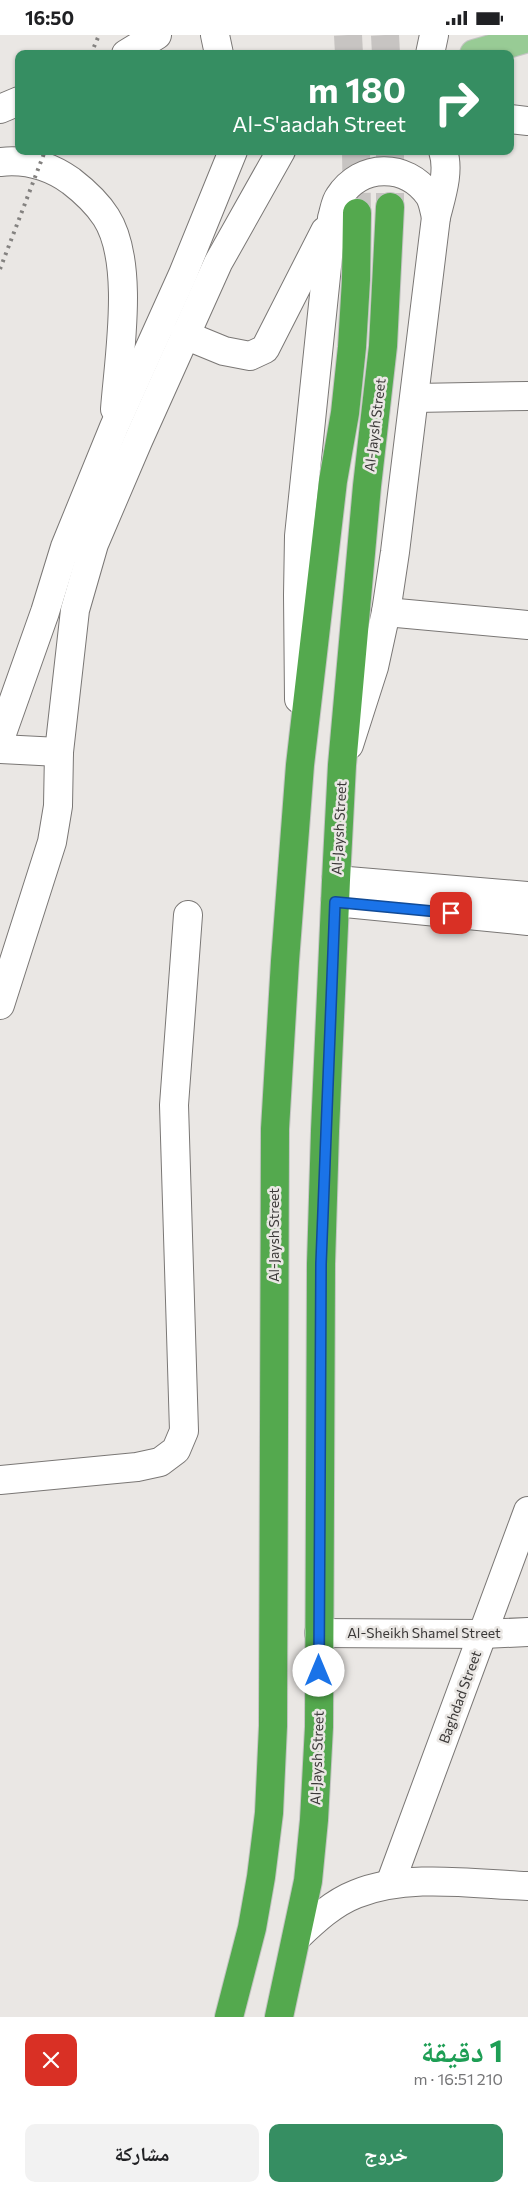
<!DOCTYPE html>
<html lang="ar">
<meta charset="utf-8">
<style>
body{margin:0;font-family:Commissioner,"Noto Naskh Arabic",sans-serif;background:#f2f2f2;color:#202124;direction:rtl;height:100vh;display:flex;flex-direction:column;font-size:19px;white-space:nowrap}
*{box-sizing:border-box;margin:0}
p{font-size:16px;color:#757577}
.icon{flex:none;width:28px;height:28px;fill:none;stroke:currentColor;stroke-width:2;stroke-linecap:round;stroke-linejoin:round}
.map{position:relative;height:1982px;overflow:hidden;direction:ltr}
.side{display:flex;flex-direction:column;background:#fff;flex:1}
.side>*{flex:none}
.top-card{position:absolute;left:15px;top:15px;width:499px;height:105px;border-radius:10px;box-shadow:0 1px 4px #0004;direction:rtl;background:#368e62;color:#fff;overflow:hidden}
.pin{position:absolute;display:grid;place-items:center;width:42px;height:42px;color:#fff;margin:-21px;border-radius:10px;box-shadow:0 2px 8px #0006}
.me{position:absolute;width:55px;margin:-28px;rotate:0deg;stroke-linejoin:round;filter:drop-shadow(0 0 4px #0008)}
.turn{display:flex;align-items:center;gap:18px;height:105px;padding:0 25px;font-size:22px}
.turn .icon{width:65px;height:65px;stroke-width:2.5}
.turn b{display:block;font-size:35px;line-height:42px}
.round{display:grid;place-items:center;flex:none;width:52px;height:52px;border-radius:10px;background:#f2f2f2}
.overview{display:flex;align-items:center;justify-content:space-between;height:85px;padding:0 25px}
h1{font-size:30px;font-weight:700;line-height:38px;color:#1e9e55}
.button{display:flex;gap:10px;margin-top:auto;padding:10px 25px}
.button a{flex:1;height:58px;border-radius:10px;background:#368e62;color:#fff;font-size:20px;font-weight:700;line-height:58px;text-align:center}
.button a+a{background:#f2f2f2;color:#202124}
.status{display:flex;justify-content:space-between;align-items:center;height:35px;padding:0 25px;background:#fff;direction:ltr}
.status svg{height:14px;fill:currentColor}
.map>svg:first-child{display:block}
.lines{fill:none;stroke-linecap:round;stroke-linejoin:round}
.highway-tunnel{stroke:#c7c4c2;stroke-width:28;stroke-dasharray:28 14;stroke-linecap:butt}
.minor-casing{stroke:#7a7775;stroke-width:30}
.major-casing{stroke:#c4c4c3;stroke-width:30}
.highway-casing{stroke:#c4c4c3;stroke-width:30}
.minor{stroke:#fff;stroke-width:28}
.major{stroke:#98cb95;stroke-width:28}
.highway{stroke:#54a94e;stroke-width:28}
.rail{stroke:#848280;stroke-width:4;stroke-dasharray:2.5 5;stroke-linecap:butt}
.route-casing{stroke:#114b97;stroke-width:12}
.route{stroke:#1a73e8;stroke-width:9}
.labels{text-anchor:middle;stroke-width:5;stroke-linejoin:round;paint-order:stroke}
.street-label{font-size:14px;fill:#3b3938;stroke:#eae7e4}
</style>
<div class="status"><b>16:50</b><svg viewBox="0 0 49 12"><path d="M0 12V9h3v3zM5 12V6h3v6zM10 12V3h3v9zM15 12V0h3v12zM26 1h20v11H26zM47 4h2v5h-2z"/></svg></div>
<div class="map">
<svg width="528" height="1982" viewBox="0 0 528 1982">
<rect width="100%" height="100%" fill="#eae7e4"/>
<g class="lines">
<!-- highway-tunnel -->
<g class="highway-tunnel">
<path d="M348,0L349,19"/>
<path d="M385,0L386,19"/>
<path d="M356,116L357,178"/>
<path d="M390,116V172"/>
</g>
<!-- minor casing -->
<g class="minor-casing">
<g id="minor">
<path d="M215,0L219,19"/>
<path d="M126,19L157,0"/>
<path d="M430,19L434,0"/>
<path d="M0,74L19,66"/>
<path d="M510,84L528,86"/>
<path d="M0,127C26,124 50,131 71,146C84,156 97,168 106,182C135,227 119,321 115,374"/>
<path d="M185,300L224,316L250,321L265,314L325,196"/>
<path d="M415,363L528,361"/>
<path d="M386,577L528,590"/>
<path d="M299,664L298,560L299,501L332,183C334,177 335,167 339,162C361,128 406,128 429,160C433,166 434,175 436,182"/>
<path d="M0,704L45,577L65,512L114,392L183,239L233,116"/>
<path d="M349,710L374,632L386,577L395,517L436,182C441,162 450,136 443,116"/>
<path d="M0,714L59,717"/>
<path d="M336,845L528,861"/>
<path d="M335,867L528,886"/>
<path d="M0,970L52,807L58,771L59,717L75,575L94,509L138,406L218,228L281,116"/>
<path d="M0,1445L137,1432L160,1427L176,1415L184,1396L174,1070L188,880"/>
<path d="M319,1598L483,1599L528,1597"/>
<path d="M390,1849L528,1476"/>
<path d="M297,1902C315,1885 333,1868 356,1859C408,1838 473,1849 528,1851"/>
</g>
</g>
<!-- major casing -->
<g class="major-casing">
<path id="major" d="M474,19L528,3"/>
</g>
<!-- highway casing -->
<g class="highway-casing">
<g id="highway">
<path d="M229,1982L252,1893L261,1842L269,1778L273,1691L275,1094L285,926L300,730L333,446L345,378L352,312L356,245L357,178"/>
<path d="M279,1982L308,1846L314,1785L319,1692L321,1229L325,1096L336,845L342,730L367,451L383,311L390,172"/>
</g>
</g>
<!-- minor -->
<use href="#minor" class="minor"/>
<!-- major -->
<use href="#major" class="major"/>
<!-- highway -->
<use href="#highway" class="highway"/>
<!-- rail -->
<g class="rail">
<path d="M91,19L99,0"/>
<path d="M0,234L45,116"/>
</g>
</g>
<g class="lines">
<!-- route casing -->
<g class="route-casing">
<path id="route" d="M319,1636L321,1229L335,867L451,878"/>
</g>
<!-- route -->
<use href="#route" class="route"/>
</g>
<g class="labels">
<!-- street labels -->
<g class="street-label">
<text transform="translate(375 390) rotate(-83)" y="5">Al-Jaysh Street</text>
<text transform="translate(339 793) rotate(-87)" y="5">Al-Jaysh Street</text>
<text transform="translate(274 1200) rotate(-90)" y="5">Al-Jaysh Street</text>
<text x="424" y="1603">Al-Sheikh Shamel Street</text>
<text transform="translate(460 1662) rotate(-70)" y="5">Baghdad Street</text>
<text transform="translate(317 1723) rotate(-88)" y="5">Al-Jaysh Street</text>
</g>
</g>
</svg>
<div class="pin" style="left:451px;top:878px;background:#d93025"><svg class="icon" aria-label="arrive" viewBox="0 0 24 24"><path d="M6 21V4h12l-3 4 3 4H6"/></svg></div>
<svg class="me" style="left:319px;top:1636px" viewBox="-20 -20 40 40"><circle r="19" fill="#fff"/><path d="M0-13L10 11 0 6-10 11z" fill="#1a73e8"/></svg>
<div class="top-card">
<div class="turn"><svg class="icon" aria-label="right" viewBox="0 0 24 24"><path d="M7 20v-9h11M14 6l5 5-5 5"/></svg><div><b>180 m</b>Al-S'aadah Street</div></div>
</div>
</div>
<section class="side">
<div class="overview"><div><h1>1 دقيقة</h1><p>210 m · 16:51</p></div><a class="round" style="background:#d93025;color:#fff"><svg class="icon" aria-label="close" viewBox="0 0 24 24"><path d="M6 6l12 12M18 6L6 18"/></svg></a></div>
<div class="button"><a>خروج</a><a>مشاركة</a></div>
</section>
